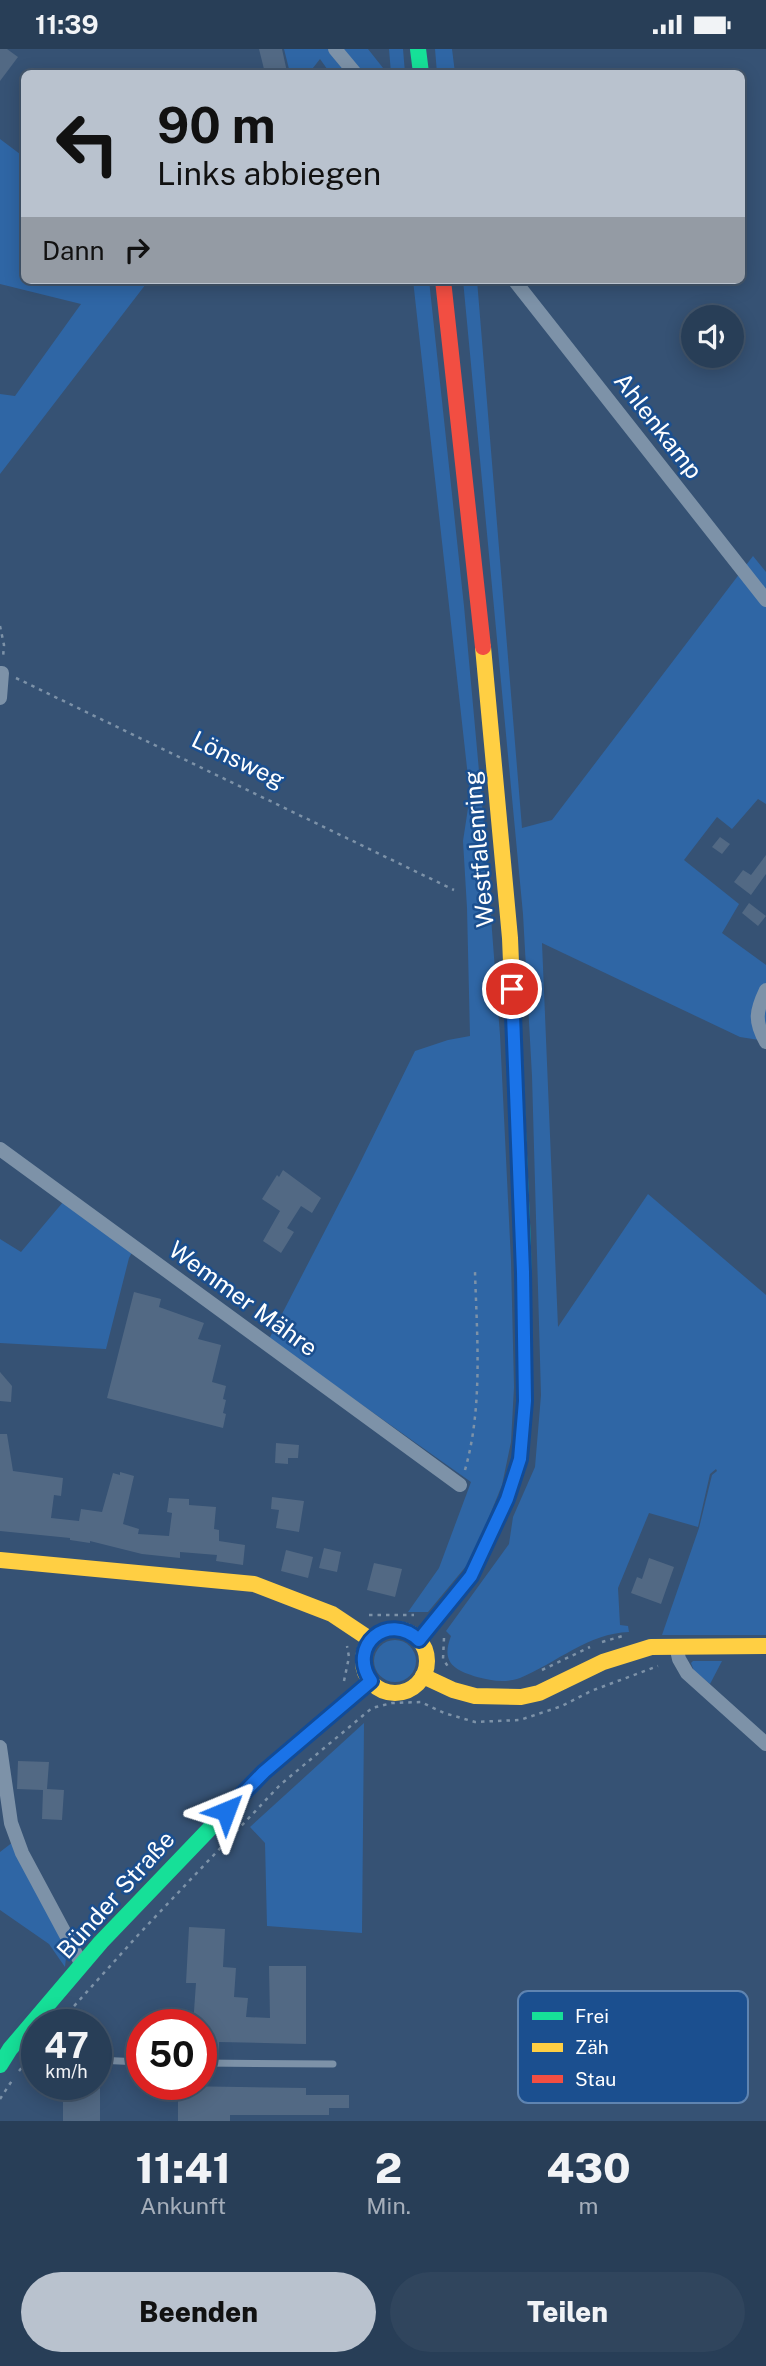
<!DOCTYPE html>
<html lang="de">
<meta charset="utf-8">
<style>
body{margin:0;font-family:"Public Sans",sans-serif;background:#30455d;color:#f1f3f6;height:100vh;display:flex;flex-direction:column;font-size:26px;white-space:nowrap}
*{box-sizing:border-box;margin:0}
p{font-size:23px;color:#a5aeba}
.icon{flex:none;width:38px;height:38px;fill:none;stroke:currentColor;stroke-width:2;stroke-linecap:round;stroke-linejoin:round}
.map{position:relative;height:2072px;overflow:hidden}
.drawer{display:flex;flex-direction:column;background:#283e57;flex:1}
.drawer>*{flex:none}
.hud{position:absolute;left:21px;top:21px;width:724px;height:214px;border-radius:10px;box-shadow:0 4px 18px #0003,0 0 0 2px #44576d;background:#b9c2ce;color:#111;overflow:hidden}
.controls{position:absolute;left:681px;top:256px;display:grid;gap:14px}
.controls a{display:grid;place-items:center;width:63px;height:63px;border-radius:50%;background:#283e57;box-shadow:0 4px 18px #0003,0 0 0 2px #44576d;font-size:35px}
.speed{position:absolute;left:21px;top:1960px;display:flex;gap:14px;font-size:35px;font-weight:700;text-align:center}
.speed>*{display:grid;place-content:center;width:91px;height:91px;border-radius:50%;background:#283e57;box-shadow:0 4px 18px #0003,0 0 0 2px #44576d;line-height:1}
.speed small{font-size:18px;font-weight:400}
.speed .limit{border:10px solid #d22;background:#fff;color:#111}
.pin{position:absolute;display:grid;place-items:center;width:60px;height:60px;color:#fff;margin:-30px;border:4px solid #fff;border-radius:50%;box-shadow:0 2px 7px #0007}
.me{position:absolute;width:77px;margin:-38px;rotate:44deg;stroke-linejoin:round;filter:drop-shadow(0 0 5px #0008)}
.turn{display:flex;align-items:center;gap:24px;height:147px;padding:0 21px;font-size:32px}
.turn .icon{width:91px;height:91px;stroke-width:2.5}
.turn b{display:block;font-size:49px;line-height:60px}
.then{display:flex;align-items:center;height:66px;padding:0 21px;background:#0003;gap:14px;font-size:26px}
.eta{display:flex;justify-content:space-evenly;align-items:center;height:119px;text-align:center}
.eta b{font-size:42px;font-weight:800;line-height:49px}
.primary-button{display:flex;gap:14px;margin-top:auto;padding:14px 21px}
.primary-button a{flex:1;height:80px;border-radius:42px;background:#b9c2ce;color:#111;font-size:28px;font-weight:800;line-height:80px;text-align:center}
.primary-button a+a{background:#30455d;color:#f1f3f6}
.status{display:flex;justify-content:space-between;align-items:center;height:49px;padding:0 35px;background:#283e57;direction:ltr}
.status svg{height:19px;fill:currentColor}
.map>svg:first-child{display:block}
.green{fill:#2f66a5}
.building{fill:#526984}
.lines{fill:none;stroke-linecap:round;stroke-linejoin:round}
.path{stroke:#7d92a8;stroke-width:2.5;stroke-dasharray:3.5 5;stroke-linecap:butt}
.lane{stroke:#7d92a8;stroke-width:7}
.street{stroke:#7d92a8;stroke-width:14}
.fast{stroke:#16e098;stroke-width:16}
.slow{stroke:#ffcf43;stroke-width:16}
.jam{stroke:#f24e42;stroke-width:16}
.route-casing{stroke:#114b97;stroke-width:18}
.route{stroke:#1a73e8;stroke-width:12}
.labels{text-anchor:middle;stroke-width:5;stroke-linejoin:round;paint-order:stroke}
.street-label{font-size:24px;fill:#fff;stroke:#1b4f8f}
.key{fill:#1b4f8f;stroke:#5f84b1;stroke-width:2}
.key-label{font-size:19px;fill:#fff}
</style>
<div class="status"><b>11:39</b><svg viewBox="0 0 49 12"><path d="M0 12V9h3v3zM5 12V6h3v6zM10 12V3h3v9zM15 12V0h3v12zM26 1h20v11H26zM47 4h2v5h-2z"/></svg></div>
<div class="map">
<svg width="766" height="2072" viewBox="0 0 766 2072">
<rect width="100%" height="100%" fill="#365274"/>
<!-- green -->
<g class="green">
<path d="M284,0H368L387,24H330L320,10L309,24H290Z"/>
<path d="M389,0H403L405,24H391Z"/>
<path d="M435,0H452L455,24H437Z"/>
<path d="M0,90L24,108V231H149L0,425V345L15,347L81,255L0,235Z"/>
<path d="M413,231H429L464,557L484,777L500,986L511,1212L514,1338L511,1393L502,1436L472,1510L428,1563H408L439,1519L471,1433L269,1290L357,1120L415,1002L448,991L470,987L467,859L463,792L470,746Z"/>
<path d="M463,231H477L522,779L552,771L753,507L766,523V755L758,750L732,780L717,768L684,811L739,855L722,884L766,916V992L740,988L542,894L558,1278L648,1145L766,1246V1586H662L699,1479L712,1426L717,1422L716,1420L710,1425L698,1478L649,1464L618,1539L620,1576L628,1577L629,1583C589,1584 556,1614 520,1629C505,1634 492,1632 477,1628C453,1621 441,1613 451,1587L446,1582L509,1495L513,1468L535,1418L541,1346L532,1027L523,865Z"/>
<path d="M69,1146L136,1196L129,1209L106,1300L0,1294V1190L21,1203Z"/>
<circle cx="395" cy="1612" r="21"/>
<path d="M693,1612H722L710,1635L694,1622L691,1614Z"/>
<path d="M364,1674L362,1884L267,1877L265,1794L250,1778Z"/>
<path d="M13,1793L67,1899L65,1918L49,1895L0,1861V1803Z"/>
</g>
<!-- building -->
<g class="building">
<path d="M0,0H7L18,8L0,32Z"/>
<path d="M259,0H282L287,23L265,24Z"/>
<path d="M720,788L730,795L722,805L712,798Z"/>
<path d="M766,806V825L751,846L734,833L743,821L751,826Z"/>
<path d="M749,854L766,867L758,877L742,864Z"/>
<path d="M283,1121L321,1149L312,1164L301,1157L287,1179L294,1183L281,1204L263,1192L280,1162L262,1150L277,1126L279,1128Z"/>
<path d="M134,1243L161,1250L159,1258L204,1274L198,1290L221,1296L212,1333L226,1337L223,1350L226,1351L223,1364L226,1365L223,1379L107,1349Z"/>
<path d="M0,1323L12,1337L11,1353L0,1352Z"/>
<path d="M0,1385H7L13,1422L63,1429L61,1447L54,1446L51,1469L79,1472L81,1460L102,1463L113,1424L120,1426V1423L134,1427L123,1475L139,1480L138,1485L169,1487L172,1464L167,1463L169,1449L189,1450V1456L216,1458L214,1480L219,1481V1492L245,1496L243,1516L216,1512L217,1506L180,1503V1509L142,1505L90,1492V1494L70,1491V1489L0,1482Z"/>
<path d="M276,1394L299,1396L298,1409H288V1415L275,1414Z"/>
<path d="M272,1448L304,1452L299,1483L276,1479L279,1461L271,1460Z"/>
<path d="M324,1499L341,1503L337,1523L319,1519Z"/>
<path d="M286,1501L313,1508L308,1529L281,1522Z"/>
<path d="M649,1509L674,1518L661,1555L631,1544L637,1528L642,1530Z"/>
<path d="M374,1514L402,1520L395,1548L367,1541Z"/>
<path d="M18,1712L49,1713L47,1740L64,1741L62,1771L42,1770L43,1741L17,1740Z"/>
<path d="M189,1878L225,1880L223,1918L236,1919L234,1948L248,1949L246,1968L270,1969L269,1917H306V1995L219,1993V2004L201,2002V1976H193L196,1934H186Z"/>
<rect x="63" y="2037" width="37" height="35"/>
<path d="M178,2037L306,2039V2046H349V2059H329V2066H230V2072H178Z"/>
</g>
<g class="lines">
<!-- path -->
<g class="path">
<path d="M0,577L4,596L3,609"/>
<path d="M16,629L454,841"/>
<path d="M465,1421C483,1358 477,1289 475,1223"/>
<path d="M369,1566H414"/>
<path d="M444,1589L443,1610L449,1619"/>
<path d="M602,1593L626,1586"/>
<path d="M542,1621L590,1598"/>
<path d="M344,1632L349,1608L347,1597"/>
<path d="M57,1976L139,1885L280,1736L372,1659L392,1654L421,1653L444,1664L475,1673L520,1671L562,1657L591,1642L658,1617"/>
<path d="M19,2022L28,2011"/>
<path d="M0,2050L13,2030"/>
</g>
<!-- lane -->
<g class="lane">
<path d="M18,1992L37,2003"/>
<path d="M96,2011L142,2013"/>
<path d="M201,2014L333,2015"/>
</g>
<!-- street -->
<g class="street">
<path d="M335,0L355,24"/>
<path d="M514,231L766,551"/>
<path d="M0,624H2L0,649"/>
<path d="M766,941C756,962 754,972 766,993"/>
<path d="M0,1100L460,1436"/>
<path d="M676,1597L679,1610L687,1624L766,1695"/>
<path d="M0,1698L11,1774L22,1804L82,1916"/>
</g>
<!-- fast -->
<g class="fast">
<path d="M418,0L421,24"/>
<path d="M419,1591L471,1527L507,1450L520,1410L525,1352L523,1197L516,1036"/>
<path d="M0,2016L10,2000L101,1893L264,1723L371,1632"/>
</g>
<!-- slow -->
<g class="slow">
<path d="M483,598L510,889L516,1036"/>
<path d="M0,1511L254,1535L332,1565L371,1591"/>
<circle cx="395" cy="1612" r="32"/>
<path d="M423,1627L453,1641L475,1647L521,1648L539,1644L603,1613L651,1598L766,1597"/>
</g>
<!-- jam -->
<path class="jam" d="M443,231L483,598"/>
</g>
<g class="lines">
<!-- route casing -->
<g class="route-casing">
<path id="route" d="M226,1762L264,1723L371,1632C347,1597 388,1562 419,1591L471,1527L507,1450L520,1410L525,1352L523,1223L512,940"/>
</g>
<!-- route -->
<use href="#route" class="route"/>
</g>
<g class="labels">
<!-- street labels -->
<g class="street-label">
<text transform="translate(658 377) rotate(52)" y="8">Ahlenkamp</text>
<text transform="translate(238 711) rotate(26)" y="8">Lönsweg</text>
<text transform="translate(479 800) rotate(-95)" y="8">Westfalenring</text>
<text transform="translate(243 1250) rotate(36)" y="8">Wemmer Mähre</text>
<text transform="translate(116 1846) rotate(-48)" y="8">Bünder Straße</text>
</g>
</g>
<!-- legend -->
<rect x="518" y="1942" width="230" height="112" rx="10" class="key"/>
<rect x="532" y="1963" width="31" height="8" fill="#16e098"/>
<rect x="532" y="1994" width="31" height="9" fill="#ffcf43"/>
<rect x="532" y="2026" width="31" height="8" fill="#f24e42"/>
<g class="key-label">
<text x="575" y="1974">Frei</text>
<text x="575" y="2005">Zäh</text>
<text x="575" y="2037">Stau</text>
</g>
</svg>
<div class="controls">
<a><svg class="icon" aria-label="sound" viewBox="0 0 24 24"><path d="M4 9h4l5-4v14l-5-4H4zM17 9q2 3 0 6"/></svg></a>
</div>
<div class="speed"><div>47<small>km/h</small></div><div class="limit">50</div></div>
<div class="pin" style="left:512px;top:940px;background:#d93025"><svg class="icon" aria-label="arrive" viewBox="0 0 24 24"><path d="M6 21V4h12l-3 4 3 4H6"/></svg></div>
<svg class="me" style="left:226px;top:1762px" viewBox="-20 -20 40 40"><path d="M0-17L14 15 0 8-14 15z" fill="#1a73e8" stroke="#fff" stroke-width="4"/></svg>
<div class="hud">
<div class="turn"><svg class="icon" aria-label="left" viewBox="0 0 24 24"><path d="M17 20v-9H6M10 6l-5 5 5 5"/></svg><div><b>90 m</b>Links abbiegen</div></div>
<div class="then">Dann<svg class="icon" aria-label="right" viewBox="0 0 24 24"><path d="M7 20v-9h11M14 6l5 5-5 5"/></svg></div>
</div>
</div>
<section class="drawer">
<div class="eta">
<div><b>11:41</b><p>Ankunft</p></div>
<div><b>2</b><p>Min.</p></div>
<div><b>430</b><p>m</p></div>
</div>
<div class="primary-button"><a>Beenden</a><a>Teilen</a></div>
</section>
